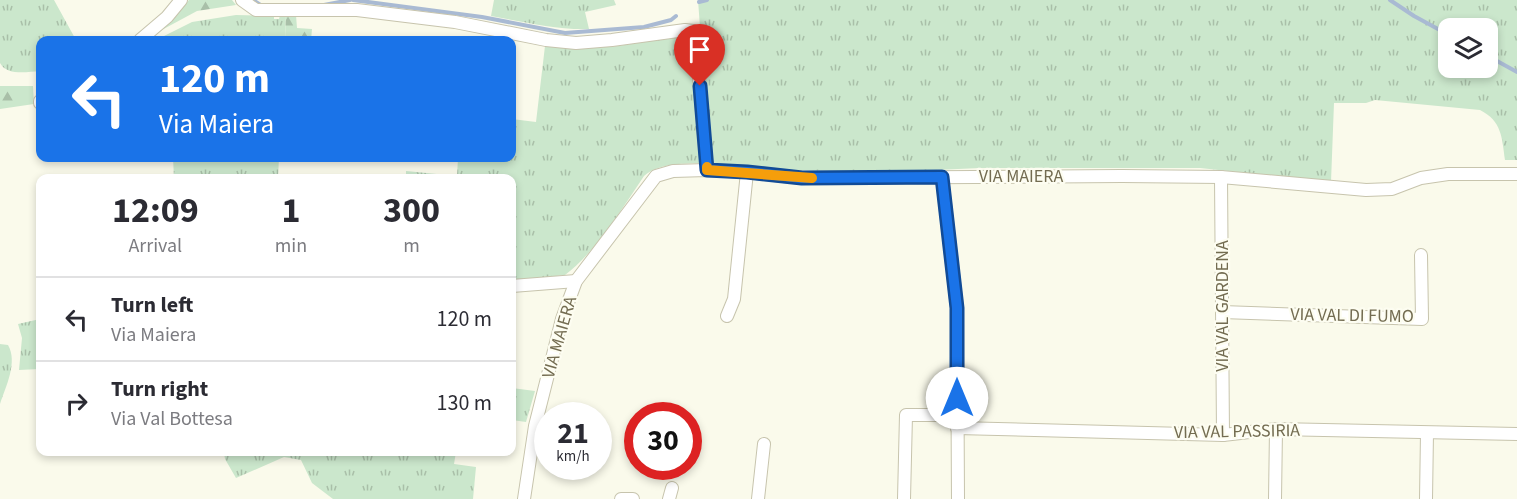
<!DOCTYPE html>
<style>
body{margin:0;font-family:"Source Sans 3",sans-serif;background:#f2f2f3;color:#2b2b33;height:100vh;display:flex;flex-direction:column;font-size:22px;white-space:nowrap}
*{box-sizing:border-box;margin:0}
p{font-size:20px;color:#7c7c81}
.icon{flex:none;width:33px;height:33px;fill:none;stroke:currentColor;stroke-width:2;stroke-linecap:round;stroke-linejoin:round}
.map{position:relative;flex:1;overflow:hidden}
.drawer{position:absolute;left:36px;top:174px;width:480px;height:282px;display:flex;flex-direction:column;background:#fff;border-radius:12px;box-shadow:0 3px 9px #0003}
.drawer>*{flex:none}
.hud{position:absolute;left:36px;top:36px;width:480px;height:126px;border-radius:12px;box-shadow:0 3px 9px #0003;background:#1a73e8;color:#fff;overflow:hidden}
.controls{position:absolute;left:1438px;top:18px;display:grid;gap:12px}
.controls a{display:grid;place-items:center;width:60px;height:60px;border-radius:12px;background:#fff;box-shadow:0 3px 9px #0003;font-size:30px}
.speed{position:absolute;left:534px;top:402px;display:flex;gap:12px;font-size:30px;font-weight:700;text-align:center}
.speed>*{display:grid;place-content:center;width:78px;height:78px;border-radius:50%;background:#fff;box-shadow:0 3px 9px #0003;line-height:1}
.speed small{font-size:15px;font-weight:400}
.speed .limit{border:9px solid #d22;background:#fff;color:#111}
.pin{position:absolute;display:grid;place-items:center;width:51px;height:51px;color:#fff;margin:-62px -26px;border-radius:50% 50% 50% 0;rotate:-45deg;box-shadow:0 0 6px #0007}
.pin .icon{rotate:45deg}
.me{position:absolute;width:66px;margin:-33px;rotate:0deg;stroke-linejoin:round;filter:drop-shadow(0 0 4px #0008)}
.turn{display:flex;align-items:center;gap:21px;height:126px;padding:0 24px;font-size:27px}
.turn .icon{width:78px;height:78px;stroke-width:2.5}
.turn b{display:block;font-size:42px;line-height:51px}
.eta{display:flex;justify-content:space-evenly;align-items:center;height:102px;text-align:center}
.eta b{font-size:36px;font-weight:700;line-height:42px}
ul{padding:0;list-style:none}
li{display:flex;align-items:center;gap:18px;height:84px;padding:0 24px;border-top:2px solid #e1e1e2}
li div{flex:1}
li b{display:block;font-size:22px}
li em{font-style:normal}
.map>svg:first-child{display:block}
.grass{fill:url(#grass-tufts);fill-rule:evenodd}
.forest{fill:url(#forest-firs)}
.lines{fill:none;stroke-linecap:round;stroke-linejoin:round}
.stream{stroke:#a9bad3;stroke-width:4}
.minor-casing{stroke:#c7c4ad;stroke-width:14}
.minor{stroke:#fff;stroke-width:12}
.route-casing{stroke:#114b97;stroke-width:15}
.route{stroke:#1a73e8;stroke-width:10}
.slow{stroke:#f59e0b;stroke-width:10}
.labels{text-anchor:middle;stroke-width:4.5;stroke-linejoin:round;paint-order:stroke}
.street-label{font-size:18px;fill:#736c51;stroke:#fdfdf1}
</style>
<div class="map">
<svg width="1517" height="499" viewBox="0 0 1517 499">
<defs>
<pattern id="grass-tufts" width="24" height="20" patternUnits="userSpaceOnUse" patternTransform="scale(1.5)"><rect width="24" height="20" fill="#cbe7cc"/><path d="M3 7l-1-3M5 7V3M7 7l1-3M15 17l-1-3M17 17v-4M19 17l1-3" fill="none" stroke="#a9bfa8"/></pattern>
<pattern id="forest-firs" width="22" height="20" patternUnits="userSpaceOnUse" patternTransform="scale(1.5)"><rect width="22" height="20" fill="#cbe7cc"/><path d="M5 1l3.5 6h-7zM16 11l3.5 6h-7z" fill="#a9bfa8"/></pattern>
</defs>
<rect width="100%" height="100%" fill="#fafaeb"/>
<!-- grass -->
<g class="grass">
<path d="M0,0H54L76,40H40V71C27,72 7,76 0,63Z"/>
<path d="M494,0H614L616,5L585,12L589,29C556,30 524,22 491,16Z"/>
<path d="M698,0H1517V160H1505C1502,138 1502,121 1480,110L1375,100L1366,103H1334L1331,182L1200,168H980L892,172L785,170L710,163ZM1449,28H1488V68H1449Z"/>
<path d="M236,15L274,16V19H279L280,15H286L285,40H165L164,36L192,22Z"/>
<path d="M676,37C686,41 689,46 692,56L702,161L699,163C680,164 659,163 644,176C624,206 594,254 565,275L512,281V178H406V171L457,176L458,158H512V119L536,122L545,46L577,49L618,46Z"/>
<path d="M173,158H279L278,178H174Z"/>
<path d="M40,319V369L19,370L22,338L18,324Z"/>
<path d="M0,344L8,345C18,362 6,386 0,404Z"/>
<path d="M512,388L535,391L526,422L512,420Z"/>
<path d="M224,452H456L454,464L476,467L473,499H333L312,483L301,460L284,457L236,478L225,459Z"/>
</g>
<!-- forest -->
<g class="forest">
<path d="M189,0H232L236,5L197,11L158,32Z"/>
<path d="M286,15H296L297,28L312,29L311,40H285Z"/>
<path d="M0,86H33L34,104L0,109Z"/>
</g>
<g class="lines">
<!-- stream -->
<g class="stream">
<path d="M253,0L262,6"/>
<path d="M353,0L482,17L565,33L644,27L671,20L676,16"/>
<path d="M1390,0L1414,16L1449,35"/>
<path d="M699,2L707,0"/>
<path d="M324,5L350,0"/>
<path d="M1488,56L1517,72"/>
</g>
<!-- minor casing -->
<g class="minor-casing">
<g id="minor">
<path d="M242,0L256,10H357L455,22L546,40L576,43L612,40L685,30L693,31L696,43L707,170"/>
<path d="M140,40L167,17L181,0"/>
<path d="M40,103V101"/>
<path d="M942,177L957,308L958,499"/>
<path d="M1221,177L1223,435"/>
<path d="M512,286L576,281"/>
<path d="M1222,312L1422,319L1421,255"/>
<path d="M727,316L734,299L747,172"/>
<path d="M957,428L1223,435L1276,429L1517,434"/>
<path d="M524,499L535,426L562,319L576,281L656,176L673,171L707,170L747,172L802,178L1122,176L1221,177L1366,190L1392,189L1421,178L1448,174H1517"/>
<path d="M621,499H633"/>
<path d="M669,499L672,488"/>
<path d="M758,499L764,444"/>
<path d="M904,499L906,415H957"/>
<path d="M1275,499L1276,429"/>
<path d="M1426,499L1427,433"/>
</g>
</g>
<!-- minor -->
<use href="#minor" class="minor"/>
</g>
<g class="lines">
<!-- route casing -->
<g class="route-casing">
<path id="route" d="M700,86L707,170L747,172L802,178L942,177L957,308V398"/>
</g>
<!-- route -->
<use href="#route" class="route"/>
<!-- slow -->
<path class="slow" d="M707,167V170L812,178"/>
</g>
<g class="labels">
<!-- street labels -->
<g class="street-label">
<text x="1021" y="182">VIA MAIERA</text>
<text transform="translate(1222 306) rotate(-90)" y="6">VIA VAL GARDENA</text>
<text transform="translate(1352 315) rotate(1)" y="6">VIA VAL DI FUMO</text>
<text transform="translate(559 337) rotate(-74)" y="6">VIA MAIERA</text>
<text transform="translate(1237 431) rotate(-1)" y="6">VIA VAL PASSIRIA</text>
</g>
</g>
</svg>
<div class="controls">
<a><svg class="icon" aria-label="layers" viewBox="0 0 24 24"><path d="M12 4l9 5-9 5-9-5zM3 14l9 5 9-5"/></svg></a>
</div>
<div class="speed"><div>21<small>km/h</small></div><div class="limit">30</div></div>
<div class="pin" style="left:700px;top:86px;background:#d93025"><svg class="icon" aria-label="arrive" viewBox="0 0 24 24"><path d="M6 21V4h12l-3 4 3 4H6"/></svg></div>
<svg class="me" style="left:957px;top:398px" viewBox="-20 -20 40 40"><circle r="19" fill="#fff"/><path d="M0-13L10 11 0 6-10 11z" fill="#1a73e8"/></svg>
<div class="hud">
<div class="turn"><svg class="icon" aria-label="left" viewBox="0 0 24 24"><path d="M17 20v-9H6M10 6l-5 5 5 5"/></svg><div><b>120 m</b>Via Maiera</div></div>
</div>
<section class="drawer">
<div class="eta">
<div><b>12:09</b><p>Arrival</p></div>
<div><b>1</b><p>min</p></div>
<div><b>300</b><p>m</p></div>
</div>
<ul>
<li><svg class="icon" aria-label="left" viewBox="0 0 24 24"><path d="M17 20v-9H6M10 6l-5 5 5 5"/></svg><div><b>Turn left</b><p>Via Maiera</p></div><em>120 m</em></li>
<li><svg class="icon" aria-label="right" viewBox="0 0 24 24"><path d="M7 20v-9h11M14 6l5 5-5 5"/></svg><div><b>Turn right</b><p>Via Val Bottesa</p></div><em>130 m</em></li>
</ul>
</section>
</div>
